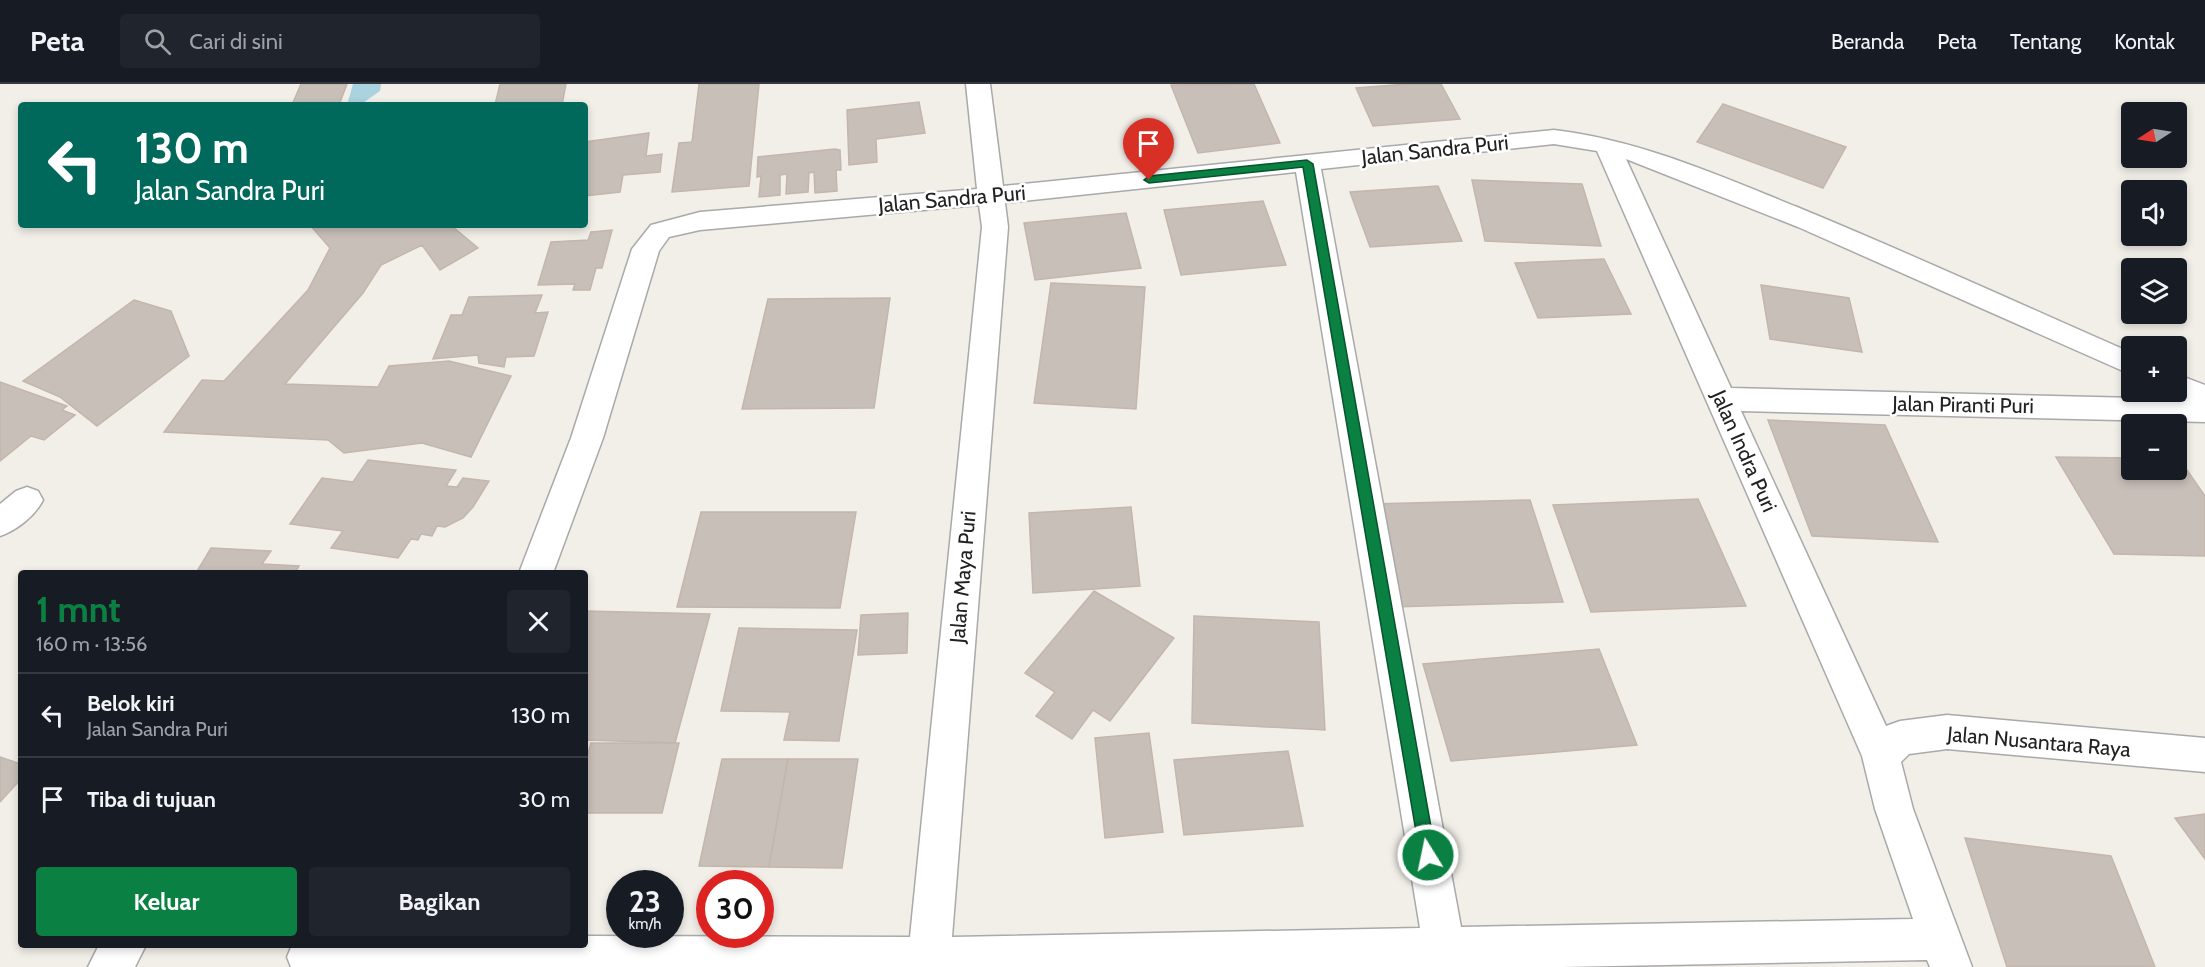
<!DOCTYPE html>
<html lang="id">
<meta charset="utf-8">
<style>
body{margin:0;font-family:Cabin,sans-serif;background:#20242c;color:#f1f3f6;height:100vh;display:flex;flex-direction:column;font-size:22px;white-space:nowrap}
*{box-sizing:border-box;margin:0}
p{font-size:20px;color:#9ea1a6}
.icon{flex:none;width:33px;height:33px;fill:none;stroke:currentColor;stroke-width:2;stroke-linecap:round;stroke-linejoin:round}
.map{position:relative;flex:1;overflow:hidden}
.panel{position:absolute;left:18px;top:486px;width:570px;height:378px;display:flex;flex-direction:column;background:#171b24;border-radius:6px;box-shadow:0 3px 9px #0003}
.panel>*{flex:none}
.banner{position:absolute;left:18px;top:18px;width:570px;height:126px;border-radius:6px;box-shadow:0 3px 9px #0003;background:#00695c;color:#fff;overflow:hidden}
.needle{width:39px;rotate:258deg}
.controls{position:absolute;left:2121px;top:18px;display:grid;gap:12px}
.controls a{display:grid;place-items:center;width:66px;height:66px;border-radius:6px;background:#171b24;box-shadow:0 3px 9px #0003;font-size:30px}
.speed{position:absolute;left:606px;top:786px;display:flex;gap:12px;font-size:30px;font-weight:700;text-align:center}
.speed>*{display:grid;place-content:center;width:78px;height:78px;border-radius:50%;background:#171b24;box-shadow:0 3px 9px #0003;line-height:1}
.speed small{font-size:15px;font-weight:400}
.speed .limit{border:9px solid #d22;background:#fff;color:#111}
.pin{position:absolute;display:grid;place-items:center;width:51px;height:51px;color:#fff;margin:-62px -26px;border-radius:50% 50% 50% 0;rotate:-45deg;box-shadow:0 0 6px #0007}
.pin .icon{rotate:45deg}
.me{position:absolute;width:66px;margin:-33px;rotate:350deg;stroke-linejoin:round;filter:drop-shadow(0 0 4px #0008)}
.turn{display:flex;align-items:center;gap:21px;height:126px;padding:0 18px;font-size:27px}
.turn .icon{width:78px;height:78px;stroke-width:2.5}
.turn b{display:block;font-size:42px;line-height:51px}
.round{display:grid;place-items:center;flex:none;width:63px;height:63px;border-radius:6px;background:#20242c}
.headline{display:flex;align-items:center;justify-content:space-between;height:102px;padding:0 18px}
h1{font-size:36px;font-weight:700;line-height:45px;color:#0b8043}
.action{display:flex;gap:12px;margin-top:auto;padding:12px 18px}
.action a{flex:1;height:69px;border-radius:6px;background:#0b8043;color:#fff;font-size:24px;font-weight:700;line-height:69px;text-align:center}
.action a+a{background:#20242c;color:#f1f3f6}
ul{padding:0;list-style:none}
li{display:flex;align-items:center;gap:18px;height:84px;padding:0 18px;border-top:2px solid #363941}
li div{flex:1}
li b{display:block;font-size:22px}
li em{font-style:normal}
header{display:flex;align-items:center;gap:36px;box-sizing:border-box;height:84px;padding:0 30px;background:#171b24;border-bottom:2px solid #363941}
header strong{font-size:28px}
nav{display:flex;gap:33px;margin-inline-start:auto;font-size:21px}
.search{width:420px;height:54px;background:#20242c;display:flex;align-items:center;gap:15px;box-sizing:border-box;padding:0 21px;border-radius:6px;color:#9ea1a6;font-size:22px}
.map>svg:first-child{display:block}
.water{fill:#aad3df}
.building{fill:#c7bfb8;stroke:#c4b6ab;stroke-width:1.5}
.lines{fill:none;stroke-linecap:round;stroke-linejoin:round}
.minor-casing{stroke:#a9a9a9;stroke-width:3}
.minor{fill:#fff;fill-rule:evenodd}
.route{fill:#0b8043;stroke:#07532c;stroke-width:1.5}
.labels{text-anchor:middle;stroke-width:5;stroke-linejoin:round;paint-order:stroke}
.street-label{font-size:21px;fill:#222;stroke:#fff}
</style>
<header>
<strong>Peta</strong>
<div class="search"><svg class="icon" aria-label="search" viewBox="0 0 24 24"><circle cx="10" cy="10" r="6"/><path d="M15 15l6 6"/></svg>Cari di sini</div>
<nav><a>Beranda</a><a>Peta</a><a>Tentang</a><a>Kontak</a></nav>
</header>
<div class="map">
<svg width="2205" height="883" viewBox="0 0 2205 883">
<rect width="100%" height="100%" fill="#f2efe9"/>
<!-- water -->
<path class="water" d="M353,0H381L380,7L360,21H347Z"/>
<!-- building -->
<g class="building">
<path d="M301,0H347L339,21H292Z"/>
<path d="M500,0H566L562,21H495Z"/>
<path d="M699,0H759L749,102L672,108L679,59L692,58Z"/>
<path d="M1254,0L1280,59L1198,69L1171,1Z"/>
<path d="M1407,0H1441L1460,35L1373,42L1356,4Z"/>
<path d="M919,18L925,49L876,55L877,78L849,81L847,26Z"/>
<path d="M1723,20L1846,63L1823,104L1697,58Z"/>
<path d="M649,49L646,72L662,70L660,88L623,91L620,108L585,112V58Z"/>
<path d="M835,65L840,66L841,86H836L837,107L815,109L814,88L809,89L808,108L786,110L787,90L780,91V111L759,113L761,92L757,93L758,73Z"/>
<path d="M1472,96L1582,100L1601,162L1485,157Z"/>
<path d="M1438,102L1462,157L1370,163L1350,108Z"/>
<path d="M1263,117L1286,181L1181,191L1164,126Z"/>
<path d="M1126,129L1141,184L1035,196L1024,139Z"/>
<path d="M310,141H456L453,143L478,164L440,186L422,161L381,181L363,209L285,300L378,303L389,282L449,277L511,292L471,373L422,359L344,369L328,356L164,348L202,296L224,297L308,206L330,164Z"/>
<path d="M612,146L602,184H596L590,206H573L575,200L538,201L551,158L588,156L591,148Z"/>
<path d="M1604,175L1631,230L1538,234L1515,179Z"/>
<path d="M1051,199L1145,203L1136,325L1034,319Z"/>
<path d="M1761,201L1849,214L1862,268L1770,255Z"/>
<path d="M542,211L535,229L548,228L534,272L506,273L504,283L479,279L478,271L433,275L451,231H462L469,213Z"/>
<path d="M890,214L874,324L742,325L768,215Z"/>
<path d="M134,216L171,227L189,272L97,342L60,313L23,297Z"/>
<path d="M0,298L67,322L62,326L75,331L44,356L31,352L0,377Z"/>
<path d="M1768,336L1885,341L1938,458L1812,452Z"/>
<path d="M2056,373L2132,374V386H2176V375L2180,376L2205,412V472L2114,470Z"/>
<path d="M368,376L456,386L446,402L457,403L463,394L489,397L473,423L463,434L445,443L437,442L432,452L421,450L418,456L411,455L398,474L331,464L343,447L290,440L322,394L353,398Z"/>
<path d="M1698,415L1746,522L1591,528L1553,421Z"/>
<path d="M1530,416L1563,518L1393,523L1371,420Z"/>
<path d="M1131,423L1140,502L1033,509L1029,429Z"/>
<path d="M701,428H856L840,524L677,523Z"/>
<path d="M211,464L271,467L262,480L299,482L295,489H196Z"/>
<path d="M1094,507L1174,554L1110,637L1093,626L1072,655L1036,632L1055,608L1025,589Z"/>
<path d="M585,527L710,530L675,659L585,656Z"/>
<path d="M908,529L907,569L858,571L861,531Z"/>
<path d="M1194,532L1319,538L1325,646L1192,639Z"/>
<path d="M739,544L857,546L839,657L784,656L790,628L721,627Z"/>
<path d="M1599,565L1637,661L1451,677L1423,580Z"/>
<path d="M1149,649L1163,748L1105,754L1095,654Z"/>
<path d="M591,659H679L662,729H585V679Z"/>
<path d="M1288,667L1303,742L1184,751L1174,676Z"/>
<path d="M0,673L21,680V695L0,718Z"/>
<path d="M722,675H788L769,783L699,782Z"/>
<path d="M788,675H858L842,784L769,783Z"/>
<path d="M2205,730V775L2175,734Z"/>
<path d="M1965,754L2111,772L2155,883H2007Z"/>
</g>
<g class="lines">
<!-- minor casing -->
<g class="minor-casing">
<g id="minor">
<path d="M966,0H990L1003,102L1554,46C1639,56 1718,91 1797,123C1909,169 2020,220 2132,269V291L1798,143L1626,75L1731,304L2179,315L2165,308H2176V290L2205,301V338L1741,327L1886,642L1900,637L1947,631L2205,654V688L1947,665L1909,670L1901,678L1913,725L1972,883H1930L1927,876L1562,883H291L287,873L292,861H585V852L910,853L982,143L979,121L700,146L669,153L659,167L603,354L553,489H519L571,354L632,165L651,141L700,128L977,105ZM1554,60L1597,67L1862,672L1875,725L1913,835L1461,843L1321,85ZM1296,88L1420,844L952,853L1008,143L1005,119Z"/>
<path d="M27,403L38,407L43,416C35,432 17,446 0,452V420L16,407Z"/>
<path d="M99,861H146L135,883H88Z"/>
</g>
</g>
<!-- minor -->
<use href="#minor" class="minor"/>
</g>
<!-- route -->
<path class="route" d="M1307,76L1313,80L1436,771L1434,777L1428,779L1422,777L1420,771L1303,83L1149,99L1144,96L1149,92Z"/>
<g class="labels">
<!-- street labels -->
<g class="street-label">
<text transform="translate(1435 66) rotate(-6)" y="7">Jalan Sandra Puri</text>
<text transform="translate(952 115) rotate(-5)" y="7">Jalan Sandra Puri</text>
<text transform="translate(1963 321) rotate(1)" y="7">Jalan Piranti Puri</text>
<text transform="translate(1744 367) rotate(66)" y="7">Jalan Indra Puri</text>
<text transform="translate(963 493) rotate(-85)" y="7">Jalan Maya Puri</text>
<text transform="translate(2039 658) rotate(5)" y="7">Jalan Nusantara Raya</text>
</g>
</g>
</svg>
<div class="controls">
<a><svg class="needle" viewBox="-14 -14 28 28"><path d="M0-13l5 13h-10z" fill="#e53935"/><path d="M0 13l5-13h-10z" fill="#9ea1a6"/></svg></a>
<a><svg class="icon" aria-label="sound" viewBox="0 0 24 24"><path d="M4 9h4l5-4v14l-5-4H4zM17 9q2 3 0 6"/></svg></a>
<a><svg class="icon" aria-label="layers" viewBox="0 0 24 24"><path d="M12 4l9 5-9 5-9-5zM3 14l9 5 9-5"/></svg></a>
<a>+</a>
<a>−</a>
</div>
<div class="speed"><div>23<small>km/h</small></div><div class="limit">30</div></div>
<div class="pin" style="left:1149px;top:96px;background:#d93025"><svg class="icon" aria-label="arrive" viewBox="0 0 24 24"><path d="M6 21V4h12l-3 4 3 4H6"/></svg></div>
<svg class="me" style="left:1428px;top:771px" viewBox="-20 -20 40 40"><circle r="17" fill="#0b8043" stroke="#fff" stroke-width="3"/><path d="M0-11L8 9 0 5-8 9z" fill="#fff"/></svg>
<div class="banner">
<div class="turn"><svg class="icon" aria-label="left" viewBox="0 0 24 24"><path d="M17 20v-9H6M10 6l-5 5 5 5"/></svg><div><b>130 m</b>Jalan Sandra Puri</div></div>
</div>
<section class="panel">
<div class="headline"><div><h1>1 mnt</h1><p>160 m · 13:56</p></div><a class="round"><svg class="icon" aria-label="close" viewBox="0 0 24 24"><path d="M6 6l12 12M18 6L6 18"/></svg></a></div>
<ul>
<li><svg class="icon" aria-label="left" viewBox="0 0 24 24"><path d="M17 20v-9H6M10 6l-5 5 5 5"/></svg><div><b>Belok kiri</b><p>Jalan Sandra Puri</p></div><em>130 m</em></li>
<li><svg class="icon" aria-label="arrive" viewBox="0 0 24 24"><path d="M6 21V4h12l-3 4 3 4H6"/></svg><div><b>Tiba di tujuan</b></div><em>30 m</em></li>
</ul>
<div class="action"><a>Keluar</a><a>Bagikan</a></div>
</section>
</div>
